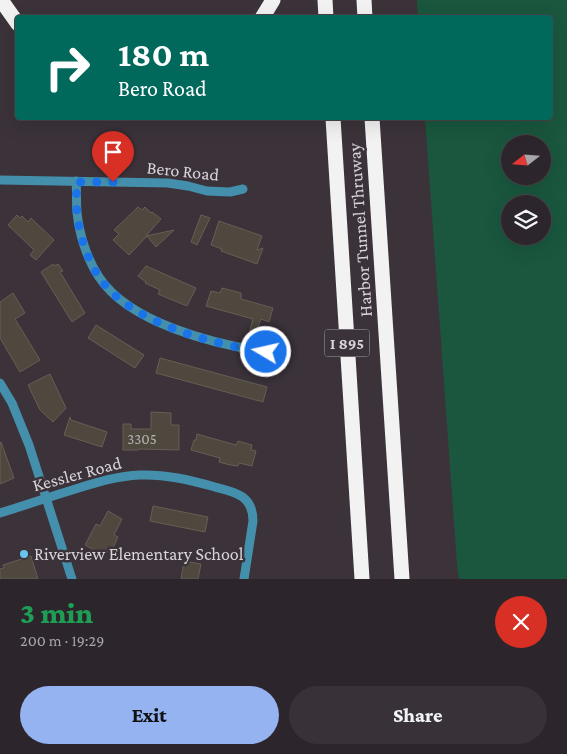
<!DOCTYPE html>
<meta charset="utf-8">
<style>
body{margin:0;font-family:"Crimson Pro",serif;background:#383238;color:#f1f3f6;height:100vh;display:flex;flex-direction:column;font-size:19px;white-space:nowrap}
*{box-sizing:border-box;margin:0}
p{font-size:16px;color:#a6a5a9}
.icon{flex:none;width:28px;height:28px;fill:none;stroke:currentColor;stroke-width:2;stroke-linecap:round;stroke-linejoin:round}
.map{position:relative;height:579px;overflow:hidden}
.panel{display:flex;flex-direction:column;background:#2c262c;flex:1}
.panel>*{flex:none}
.guide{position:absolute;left:15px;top:15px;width:538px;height:105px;border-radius:5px;box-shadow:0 5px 20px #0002,0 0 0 1px #484348;background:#00695c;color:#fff;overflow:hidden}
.needle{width:32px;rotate:253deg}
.buttons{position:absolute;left:501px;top:135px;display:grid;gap:10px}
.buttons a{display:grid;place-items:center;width:50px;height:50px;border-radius:50%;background:#2c262c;box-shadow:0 5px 20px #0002,0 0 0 1px #484348;font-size:25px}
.pin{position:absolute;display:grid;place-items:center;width:42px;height:42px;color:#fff;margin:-51px -21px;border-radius:50% 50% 50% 0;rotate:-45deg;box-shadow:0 0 5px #0007}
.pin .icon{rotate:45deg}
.me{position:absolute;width:55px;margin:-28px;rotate:279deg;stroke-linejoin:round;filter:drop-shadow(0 0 4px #0008)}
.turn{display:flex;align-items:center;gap:18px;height:105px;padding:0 20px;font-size:22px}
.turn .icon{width:65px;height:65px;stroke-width:2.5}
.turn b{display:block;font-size:35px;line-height:42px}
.round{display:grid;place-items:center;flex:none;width:52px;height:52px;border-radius:26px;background:#383238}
.overview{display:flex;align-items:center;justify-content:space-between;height:85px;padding:0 20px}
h1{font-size:30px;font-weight:800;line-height:38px;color:#1e9e55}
.action{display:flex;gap:10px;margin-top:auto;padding:10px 20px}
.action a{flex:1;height:58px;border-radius:30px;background:#95b2f1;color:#111;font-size:20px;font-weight:800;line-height:58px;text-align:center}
.action a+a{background:#383238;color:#f1f3f6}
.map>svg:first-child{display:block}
.green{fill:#1a573e;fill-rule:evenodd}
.building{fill:#4e483e;stroke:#655f54}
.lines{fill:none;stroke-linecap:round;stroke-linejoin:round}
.minor{stroke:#448fab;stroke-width:9}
.highway{stroke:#f2f2f2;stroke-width:15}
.route{stroke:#1a73e8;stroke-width:9;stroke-dasharray:0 16.2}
.poi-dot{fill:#66c4ef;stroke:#3b323a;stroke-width:2}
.labels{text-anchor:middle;stroke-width:5;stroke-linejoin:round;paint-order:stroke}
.number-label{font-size:15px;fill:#b7b1b2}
.shield{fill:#3b323a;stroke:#aaa3a9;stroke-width:1}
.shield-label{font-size:16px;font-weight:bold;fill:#dad4d9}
.street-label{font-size:18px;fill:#dad4d9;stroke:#3b323a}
.poi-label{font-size:18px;fill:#dad4d9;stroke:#3b323a;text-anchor:start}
</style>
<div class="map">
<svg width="567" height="579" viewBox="0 0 567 579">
<rect width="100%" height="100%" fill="#3b323a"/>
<!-- green -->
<path class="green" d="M417,0H567V579H459L457,565L425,118H550V18L418,17ZM510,144H542V176H510ZM510,204H542V236H510Z"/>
<!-- building -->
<g class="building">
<path d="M138,207L142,210L145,207L151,213L152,212L161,219L146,236L174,230L156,247L147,236L129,255L113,240L119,234L114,230Z"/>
<path d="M17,215L20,218L22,216L28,222L31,218L54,240L36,260L30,255L34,250L8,225Z"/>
<path d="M201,215L210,218L197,245L191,242Z"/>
<path d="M219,221L262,236L257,250L263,248L257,264L221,251L222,249L211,245Z"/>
<path d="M53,264L54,266L58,264L63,271L60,272L85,313L72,322L41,272Z"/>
<path d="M146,266L196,288L187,306L158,294L160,290L145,283L146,282L138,276Z"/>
<path d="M222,288L241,293V299L273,308L269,322L261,319L253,339L248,337L253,319L206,306L211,291L220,293Z"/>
<path d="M13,293L25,313L15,319L40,360L20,372L0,338V302Z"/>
<path d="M96,325L144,355L135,368L88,338Z"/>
<path d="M160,358L267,387L263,402L156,373Z"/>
<path d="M50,374L66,408L53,422L40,410L28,385Z"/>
<path d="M151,412L171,413V425H179V450L139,449V450H123V424H131V429H151Z"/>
<path d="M70,417L71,420L107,432L102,447L64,435Z"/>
<path d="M197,434L236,445L238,441L252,445L251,450L256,451L252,466L239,463L238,466L230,465L219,462L220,458L191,450L194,440H196Z"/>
<path d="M1,442L14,478L0,484V443Z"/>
<path d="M153,506L208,517L205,532L150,521Z"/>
<path d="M108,511L122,519L114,535L118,537L112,550L109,549L106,554L104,553L103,555L85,545L96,524L100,526Z"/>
<path d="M31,556L38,579H0V569L4,568L3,565Z"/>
<path d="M184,561L201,564L198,579H181Z"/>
</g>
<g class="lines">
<!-- minor -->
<g class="minor">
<path d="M0,180L168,183L188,186L207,191L230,192L243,189"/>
<path d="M76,181C77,192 76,202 77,212C79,234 87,259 99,277C129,323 214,344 266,352"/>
<path d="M0,383L12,403L29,445L72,579"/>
<path d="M0,513C23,506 46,498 69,491C92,484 115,476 140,475C165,474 190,480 215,487C236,492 253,496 253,521L244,579"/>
</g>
<!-- highway -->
<g class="highway">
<path d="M1,0L18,24"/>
<path d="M325,0L326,18"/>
<path d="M364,0L365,18"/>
<path d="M262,18L273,0"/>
<path d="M333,118L362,579"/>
<path d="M372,118L402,579"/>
</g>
</g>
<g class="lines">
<!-- route -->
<path class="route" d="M113,182H76C77,192 76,202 77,212C79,234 87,259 99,277C129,323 215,345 266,352"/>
</g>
<!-- markers -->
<circle class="poi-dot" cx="24" cy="554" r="5"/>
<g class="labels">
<!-- number labels -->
<g class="number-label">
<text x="142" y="444">3305</text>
</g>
<!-- shield labels -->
<rect class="shield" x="324.5" y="329.5" width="45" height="27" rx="4"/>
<g class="shield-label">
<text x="347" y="349">I 895</text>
</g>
<!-- street labels -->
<g class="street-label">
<text transform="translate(183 171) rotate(6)" y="6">Bero Road</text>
<text transform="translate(360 230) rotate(-94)" y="6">Harbor Tunnel Thruway</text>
<text transform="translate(77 474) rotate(-15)" y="6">Kessler Road</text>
</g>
<!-- poi labels -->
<g class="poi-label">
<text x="34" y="560">Riverview Elementary School</text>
</g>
</g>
</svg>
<div class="buttons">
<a><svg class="needle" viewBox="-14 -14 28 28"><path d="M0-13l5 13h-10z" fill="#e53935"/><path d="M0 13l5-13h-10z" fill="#a6a5a9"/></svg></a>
<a><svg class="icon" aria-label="layers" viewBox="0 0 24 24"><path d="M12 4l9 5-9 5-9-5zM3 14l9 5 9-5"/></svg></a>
</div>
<div class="pin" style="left:113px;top:182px;background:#d93025"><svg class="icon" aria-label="arrive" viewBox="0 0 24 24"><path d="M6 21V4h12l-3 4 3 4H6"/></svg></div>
<svg class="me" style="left:266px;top:352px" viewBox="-20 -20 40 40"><circle r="17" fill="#1a73e8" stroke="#fff" stroke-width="3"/><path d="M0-11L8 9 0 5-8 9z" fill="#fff"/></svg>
<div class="guide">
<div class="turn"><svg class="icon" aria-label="right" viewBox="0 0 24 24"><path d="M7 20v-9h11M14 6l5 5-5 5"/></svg><div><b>180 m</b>Bero Road</div></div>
</div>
</div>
<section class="panel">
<div class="overview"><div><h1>3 min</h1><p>200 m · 19:29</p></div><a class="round" style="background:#d93025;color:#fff"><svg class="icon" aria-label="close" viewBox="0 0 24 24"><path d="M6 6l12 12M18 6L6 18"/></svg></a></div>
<div class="action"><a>Exit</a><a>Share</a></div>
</section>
